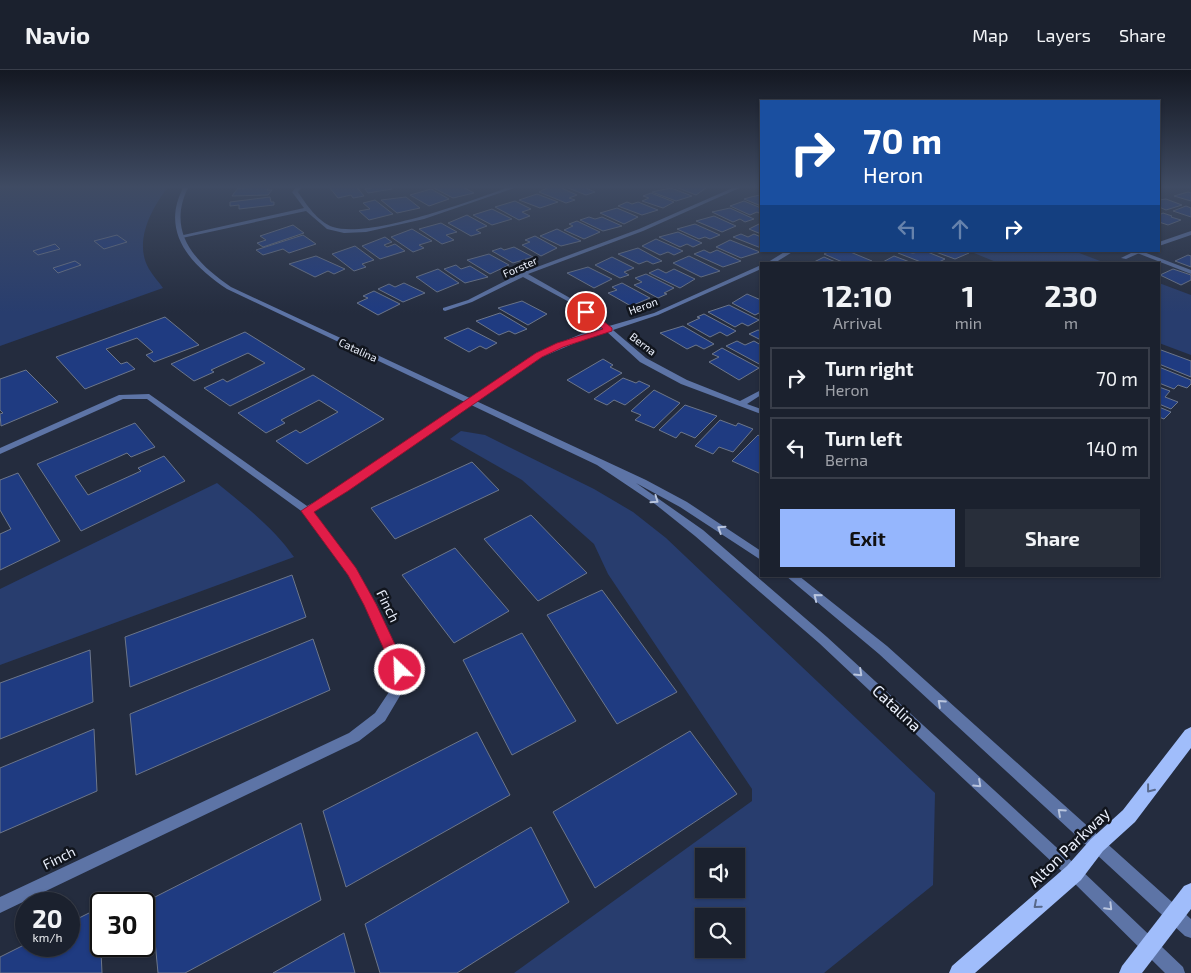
<!DOCTYPE html>
<style>
body{margin:0;font-family:"Exo 2",sans-serif;background:#282e3a;color:#f1f3f6;height:100vh;display:flex;flex-direction:column;font-size:19px;white-space:nowrap}
*{box-sizing:border-box;margin:0}
p{font-size:16px;color:#a0a3aa}
.icon{flex:none;width:28px;height:28px;fill:none;stroke:currentColor;stroke-width:2;stroke-linecap:round;stroke-linejoin:round}
.map{position:relative;flex:1;overflow:hidden}
.sheet{position:absolute;left:760px;top:192px;width:400px;height:315px;display:flex;flex-direction:column;background:#1b212e;border-radius:0px;box-shadow:0 1px 4px #0004,0 0 0 1px #393e4a}
.sheet>*{flex:none}
.hud{position:absolute;left:760px;top:30px;width:400px;height:152px;border-radius:0px;box-shadow:0 1px 4px #0004,0 0 0 1px #393e4a;background:#1a4fa0;color:#fff;overflow:hidden}
.fabs{position:absolute;left:695px;top:778px;display:grid;gap:10px}
.fabs a{display:grid;place-items:center;width:50px;height:50px;border-radius:0px;background:#1b212e;box-shadow:0 1px 4px #0004,0 0 0 1px #393e4a;font-size:25px}
.speed{position:absolute;left:15px;top:822px;display:flex;gap:10px;font-size:25px;font-weight:700;text-align:center}
.speed>*{display:grid;place-content:center;width:65px;height:65px;border-radius:50%;background:#1b212e;box-shadow:0 1px 4px #0004,0 0 0 1px #393e4a;line-height:1}
.speed small{font-size:12px;font-weight:400}
.speed .limit{border:2px solid #111;border-radius:8px;background:#fff;color:#111}
.pin{position:absolute;display:grid;place-items:center;width:42px;height:42px;color:#fff;margin:-21px;border:2px solid #fff;border-radius:50%;box-shadow:0 1px 5px #0007}
.me{position:absolute;width:55px;margin:-28px;rotate:336deg;stroke-linejoin:round;filter:drop-shadow(0 0 4px #0008)}
.turn{display:flex;align-items:center;gap:18px;height:105px;padding:0 20px;font-size:22px}
.turn .icon{width:65px;height:65px;stroke-width:2.5}
.turn b{display:block;font-size:35px;line-height:42px}
.lanes{display:flex;align-items:center;height:48px;padding:0 20px;background:#0003;justify-content:center;gap:25px;direction:ltr}
.lanes .off{opacity:.35}
.eta{display:flex;justify-content:space-evenly;align-items:center;height:85px;text-align:center}
.eta b{font-size:30px;font-weight:700;line-height:35px}
.action{display:flex;gap:10px;margin-top:auto;padding:10px 20px}
.action a{flex:1;height:58px;border-radius:0px;background:#95b6fd;color:#111;font-size:20px;font-weight:700;line-height:58px;text-align:center}
.action a+a{background:#282e3a;color:#f1f3f6}
ul{padding:0;list-style:none}
li{display:flex;align-items:center;gap:15px;height:62px;margin:0 10px 8px;padding:0 10px;border:2px solid #393e4a;border-radius:0px}
li div{flex:1}
li b{display:block;font-size:19px}
li em{font-style:normal}
header{display:flex;align-items:center;gap:30px;box-sizing:border-box;height:70px;padding:0 25px;background:#1b212e;border-bottom:1px solid #393e4a}
header strong{font-size:24px}
nav{display:flex;gap:28px;margin-inline-start:auto;font-size:18px}
.map>svg:first-child{display:block}
.green{fill:#283d6e;fill-rule:evenodd}
.building{fill:#1f3b81;stroke:#6c768a}
.lines{fill:none;stroke-linecap:round;stroke-linejoin:round}
.service{fill:#5d74a6;fill-rule:evenodd}
.minor{fill:#5d74a6;fill-rule:evenodd}
.tertiary{fill:#5d74a6;fill-rule:evenodd}
.primary{fill:#a0bdfb;fill-rule:evenodd}
.oneway{stroke:#b9c5de}
.oneway2{stroke:#58698c}
.route{fill:#e11d48;stroke:#92132f}
.labels{text-anchor:middle;stroke-width:5;stroke-linejoin:round;paint-order:stroke}
.far-street-label{font-size:11px;fill:#ebf0fc;stroke:#11151d}
.street-label{font-size:14px;fill:#ebf0fc;stroke:#11151d}
.near-street-label{font-size:16px;fill:#ebf0fc;stroke:#11151d}
</style>
<header>
<strong>Navio</strong>
<nav><a>Map</a><a>Layers</a><a>Share</a></nav>
</header>
<div class="map">
<svg width="1191" height="903" viewBox="0 0 1191 903">
<rect width="100%" height="100%" fill="#242c3e"/>
<!-- green -->
<g class="green">
<path d="M0,116H169C152,137 133,172 149,199C153,206 159,212 163,218L0,276Z"/>
<path d="M969,181H1074L1108,194H1001Z"/>
<path d="M1159,213L1191,225V285L1159,273Z"/>
<path d="M461,361L485,365L594,419L633,442L666,468L935,723L933,815L824,903H514L752,731V719L608,504L594,474L522,410L450,369ZM704,786H736V819H704ZM704,846H736V879H704Z"/>
<path d="M217,413C245,436 273,457 294,487L0,595V519Z"/>
</g>
<!-- building -->
<g class="building">
<path d="M356,116L364,126L353,128L351,125L338,128L329,117Z"/>
<path d="M371,116H389L392,119L368,123L365,119L372,118Z"/>
<path d="M461,116L474,123L453,128L432,117Z"/>
<path d="M557,116L577,125L569,128L575,130L566,133L539,122L551,116Z"/>
<path d="M563,116H591L586,118L595,122L586,125Z"/>
<path d="M673,116H701L706,118L696,125Z"/>
<path d="M270,117L267,120H272L268,125L232,126L238,118Z"/>
<path d="M671,118L692,126L676,131L652,122Z"/>
<path d="M431,119L449,129L429,136L410,125Z"/>
<path d="M1188,122L1191,123V131L1174,126Z"/>
<path d="M651,123L674,132L663,138L642,131L649,128L643,126Z"/>
<path d="M537,124L558,132L540,138L519,130Z"/>
<path d="M760,125L761,136L744,129L751,127Z"/>
<path d="M270,127L271,132H274V135L239,139V135L230,136V132Z"/>
<path d="M406,127L420,138L397,143L381,130Z"/>
<path d="M1166,129L1182,135L1166,140L1159,137V130Z"/>
<path d="M375,130L393,144L369,150L359,141L370,139L363,133Z"/>
<path d="M515,131L531,139L522,142L530,146L519,150L495,137Z"/>
<path d="M744,131L761,138V144L757,142L750,145L730,136Z"/>
<path d="M627,132L632,134L638,132L658,140L642,145L618,136Z"/>
<path d="M1186,136L1191,138V147L1173,141Z"/>
<path d="M617,138L638,147L624,154L600,143Z"/>
<path d="M730,138L754,149L745,152L740,149L733,152L712,142Z"/>
<path d="M492,139L512,149L492,155L473,145Z"/>
<path d="M1163,143L1172,146L1171,147L1181,150L1168,155L1159,152V145Z"/>
<path d="M467,145L487,156L476,160L481,163L471,166L448,153Z"/>
<path d="M714,146L736,156L722,162L696,151Z"/>
<path d="M589,147L595,149L602,147L622,156L603,161L580,150Z"/>
<path d="M577,151L600,162L584,169L564,160L573,156L569,154Z"/>
<path d="M441,153L457,162L446,165L454,170L442,174L419,159Z"/>
<path d="M761,153V164L749,159Z"/>
<path d="M695,154L720,165L710,169L705,167L699,169L677,159Z"/>
<path d="M293,155L304,163L263,177L257,173L266,170L260,166Z"/>
<path d="M412,159L432,171L419,175L424,178L413,182L391,167Z"/>
<path d="M557,159L581,171L561,176L540,166Z"/>
<path d="M678,162L702,173L693,177L687,174L680,177L659,167Z"/>
<path d="M741,164L748,167L754,164L761,167V178L733,167Z"/>
<path d="M117,165L127,172L104,179L94,171Z"/>
<path d="M303,165L316,174L289,183L283,179L263,185L256,180Z"/>
<path d="M535,166L557,178L541,186L522,175L530,172L525,170Z"/>
<path d="M385,167L392,172L384,175L387,177L395,174L405,181L380,189L362,176Z"/>
<path d="M656,169L683,181L674,185L668,182L660,185L642,176Z"/>
<path d="M730,170L760,182L741,188L716,177Z"/>
<path d="M55,174L60,179L38,185L33,181Z"/>
<path d="M355,176L374,190L362,194L366,197L354,201L332,184Z"/>
<path d="M514,177L533,187L513,193L492,181L501,178L504,180Z"/>
<path d="M638,178L662,191L653,194L647,191L639,194L618,184Z"/>
<path d="M704,180L710,183L717,180L741,191L723,197L694,184Z"/>
<path d="M830,181H848L872,191L867,194L857,192L847,194L824,184Z"/>
<path d="M901,181L913,183L925,181L945,189L937,193L938,194H926L898,183Z"/>
<path d="M933,181H965L969,183L955,189Z"/>
<path d="M489,184L509,195L490,204L467,190Z"/>
<path d="M1188,185L1191,186V197L1175,191Z"/>
<path d="M316,186L345,199L334,204L328,201L315,207L289,194Z"/>
<path d="M689,186L720,201L701,207L673,193Z"/>
<path d="M894,186L915,194L881,193Z"/>
<path d="M612,187L634,198L624,202L629,205L620,208L595,195Z"/>
<path d="M824,187L840,194H810Z"/>
<path d="M75,191L81,195L58,203L53,198Z"/>
<path d="M456,195L461,199L470,196L488,207L465,213L444,199Z"/>
<path d="M588,197L612,209L594,218L567,203Z"/>
<path d="M438,199L459,213L437,222L416,207Z"/>
<path d="M658,199L666,203L674,199L695,209L680,218L649,203Z"/>
<path d="M1173,199L1191,205V210L1181,215L1160,205Z"/>
<path d="M646,204L674,218L664,223L667,224L658,228L634,215L642,212L635,208Z"/>
<path d="M404,213L425,223L403,232L378,219L389,214L395,217Z"/>
<path d="M622,213L650,228L631,236L608,223L617,220L612,217Z"/>
<path d="M374,221L400,234L378,245L357,233L368,228L363,226Z"/>
<path d="M747,224L761,230V242L755,245L732,233Z"/>
<path d="M522,231L547,244L528,255L498,238Z"/>
<path d="M729,235L759,250L748,256L742,253L735,257L708,242Z"/>
<path d="M500,243L527,259L515,264L509,261L499,265L476,251Z"/>
<path d="M704,244L736,261L727,266L720,262L710,267L687,254L700,248L697,247Z"/>
<path d="M165,247L199,275L154,292L146,285L153,282L137,268L106,279L121,294L127,292L135,299L85,319L56,287Z"/>
<path d="M683,256L714,274L704,279L696,275L687,279L660,263Z"/>
<path d="M468,258L497,273L486,279L480,276L469,282L444,268Z"/>
<path d="M758,260L761,261V270L749,264Z"/>
<path d="M245,262L305,299L230,336L204,318L223,309L227,312L265,293L248,283L211,300L214,302L194,311L171,294Z"/>
<path d="M737,271L745,275L754,271L761,275V295L726,276Z"/>
<path d="M722,278L759,298L739,310L709,292L719,287L712,284Z"/>
<path d="M1161,280L1191,291V307L1159,294V282Z"/>
<path d="M603,289L613,295L610,297L622,303L589,323L567,310Z"/>
<path d="M1159,297L1191,310V314L1187,318L1178,315L1174,319L1159,313Z"/>
<path d="M26,300L58,332L1,356L0,344L3,343L0,340V309Z"/>
<path d="M313,305L384,349L307,394L276,371L296,360L300,363L338,342L319,330L281,350L285,353L266,363L238,343Z"/>
<path d="M623,308L636,313L639,311L650,316L625,335L614,330L607,335L594,329Z"/>
<path d="M1159,317L1170,321L1165,327L1178,332L1171,339L1159,334Z"/>
<path d="M654,320L680,333L654,358L635,350L641,345L631,341Z"/>
<path d="M685,335L717,346L695,368L681,362L676,368L659,360Z"/>
<path d="M1159,337L1171,342L1164,349L1159,347Z"/>
<path d="M720,350L736,356L738,353L753,359L733,382L719,377L713,384L695,376Z"/>
<path d="M135,353L155,377L131,387L127,383L75,406L88,425L141,401L138,398L164,386L185,411L81,461L37,394Z"/>
<path d="M758,365L761,367V404L732,391Z"/>
<path d="M472,392L499,420L395,469L371,438Z"/>
<path d="M18,403L60,471L0,500V464L11,459L0,440V410Z"/>
<path d="M531,445L587,503L538,531L484,469Z"/>
<path d="M455,478L509,541L454,573L402,505Z"/>
<path d="M292,505L306,547L130,617L125,567Z"/>
<path d="M602,520L677,622L617,654L547,545Z"/>
<path d="M522,563L576,651L512,685L463,590Z"/>
<path d="M313,569L330,620L136,705L130,644Z"/>
<path d="M90,580L93,632L0,669V613Z"/>
<path d="M94,659L97,721L0,763V698Z"/>
<path d="M690,661L737,724L595,818L553,742Z"/>
<path d="M477,662L510,725L346,817L323,741Z"/>
<path d="M301,753L321,830L185,903H158L151,829Z"/>
<path d="M531,757L569,832L457,903H380L365,854Z"/>
<path d="M99,838L102,903H0V887L26,874V876H69V853Z"/>
<path d="M344,863L355,903H273Z"/>
</g>
<g class="lines">
<!-- service -->
<g class="service">
<path d="M1159,116H1164L1159,119Z"/>
<path d="M1132,181H1141L1191,200V204Z"/>
</g>
<!-- minor -->
<g class="minor">
<path d="M297,116H302L298,122C306,134 318,152 333,157C370,169 473,130 512,116H520L424,149L366,162L344,163L327,159L306,141L182,168L179,166L304,138L292,122Z"/>
<path d="M737,116H744L643,161L528,204L577,232L609,256L654,243L761,195V199L658,245L613,260L646,288L687,310L740,331L761,320V325L747,334L761,339V344L681,314L640,292L606,261L587,268L542,287L332,430L313,442L356,499L376,534L406,600L401,624L385,651L359,671L0,843V827L349,663L375,643L389,622L394,600L365,535L348,505L304,443L147,329H123L0,384V378L119,325L149,324L307,436L326,426L536,283L581,264L602,258L573,234L523,207L472,232L445,241L443,240V238L468,230L521,203L639,159Z"/>
<path d="M1191,161V165L1159,176V172Z"/>
<path d="M786,181H794L773,194H765Z"/>
<path d="M1135,181H1144L1126,189L1121,188Z"/>
</g>
<!-- tertiary -->
<g class="tertiary">
<path d="M184,116H189C165,162 196,193 231,217L646,410L687,432L761,481V490L680,437L636,413L703,460L827,567L1079,798L1183,897L1185,903H1165L1069,808L819,573L695,466L655,434L597,395L227,219C191,195 159,162 184,116Z"/>
<path d="M786,506H799L887,576L1191,849V868L1185,866L879,584Z"/>
</g>
<!-- primary -->
<g class="primary">
<path d="M1191,657V678L1135,752L1103,781L1081,810L975,903H949L952,896L1067,796L1091,769L1123,740L1185,660Z"/>
<path d="M1191,813V839L1142,903H1119L1122,896L1184,816Z"/>
</g>
</g>
<!-- one-way arrows -->
<defs><path id="oneway-chevron" d="M-2-3.5L2.5 0L-2 3.5" fill="none" stroke-width="1.6" stroke-linecap="round" stroke-linejoin="round" transform="scale(1.25)"/></defs>
<g class="oneway">
<use href="#oneway-chevron" transform="translate(655 430) rotate(35)"/>
<use href="#oneway-chevron" transform="translate(721 459) rotate(-147)"/>
<use href="#oneway-chevron" transform="translate(817 527) rotate(-141)"/>
<use href="#oneway-chevron" transform="translate(859 603) rotate(43)"/>
<use href="#oneway-chevron" transform="translate(941 633) rotate(-138)"/>
<use href="#oneway-chevron" transform="translate(978 714) rotate(43)"/>
<use href="#oneway-chevron" transform="translate(1061 742) rotate(-138)"/>
<use href="#oneway-chevron" transform="translate(1109 837) rotate(45)"/>
</g>
<g class="oneway2">
<use href="#oneway-chevron" transform="translate(1150 719) rotate(128)"/>
<use href="#oneway-chevron" transform="translate(1037 835) rotate(139)"/>
</g>
<!-- sky -->
<linearGradient id="sky" x2="0" y2="1"><stop stop-color="#141822"/><stop offset="0.48" stop-color="#3f4b63"/><stop offset="1" stop-color="#3f4b63" stop-opacity="0"/></linearGradient>
<rect width="1191" height="243" fill="url(#sky)"/>
<!-- route -->
<path class="route" d="M583,240H589L612,258V261L563,277L542,287L348,421L314,442L356,498L376,534L407,600L405,604L400,606L395,604L364,535L348,505L301,441L536,283L557,273L603,259L583,243Z"/>
<g class="labels">
<!-- far-street labels -->
<g class="far-street-label">
<text transform="translate(520 197) rotate(-24)" y="4">Forster</text>
<text transform="translate(643 236) rotate(-20)" y="4">Heron</text>
<text transform="translate(643 274) rotate(37)" y="4">Berna</text>
<text transform="translate(358 280) rotate(25)" y="4">Catalina</text>
</g>
<!-- street labels -->
<g class="street-label">
<text transform="translate(388 536) rotate(64)" y="5">Finch</text>
<text transform="translate(59 788) rotate(-26)" y="5">Finch</text>
</g>
<!-- near-street labels -->
<g class="near-street-label">
<text transform="translate(897 638) rotate(43)" y="6">Catalina</text>
<text transform="translate(1069 777) rotate(-44)" y="6">Alton Parkway</text>
</g>
</g>
</svg>
<div class="fabs">
<a><svg class="icon" aria-label="sound" viewBox="0 0 24 24"><path d="M4 9h4l5-4v14l-5-4H4zM17 9q2 3 0 6"/></svg></a>
<a><svg class="icon" aria-label="search" viewBox="0 0 24 24"><circle cx="10" cy="10" r="6"/><path d="M15 15l6 6"/></svg></a>
</div>
<div class="speed"><div>20<small>km/h</small></div><div class="limit">30</div></div>
<div class="pin" style="left:586px;top:242px;background:#d93025"><svg class="icon" aria-label="arrive" viewBox="0 0 24 24"><path d="M6 21V4h12l-3 4 3 4H6"/></svg></div>
<svg class="me" style="left:400px;top:600px" viewBox="-20 -20 40 40"><circle r="17" fill="#e11d48" stroke="#fff" stroke-width="3"/><path d="M0-11L8 9 0 5-8 9z" fill="#fff"/></svg>
<div class="hud">
<div class="turn"><svg class="icon" aria-label="right" viewBox="0 0 24 24"><path d="M7 20v-9h11M14 6l5 5-5 5"/></svg><div><b>70 m</b>Heron</div></div>
<div class="lanes"><svg class="icon off" aria-label="left" viewBox="0 0 24 24"><path d="M17 20v-9H6M10 6l-5 5 5 5"/></svg><svg class="icon off" aria-label="ahead" viewBox="0 0 24 24"><path d="M12 20V5M6 11l6-6 6 6"/></svg><svg class="icon" aria-label="right" viewBox="0 0 24 24"><path d="M7 20v-9h11M14 6l5 5-5 5"/></svg></div>
</div>
<section class="sheet">
<div class="eta">
<div><b>12:10</b><p>Arrival</p></div>
<div><b>1</b><p>min</p></div>
<div><b>230</b><p>m</p></div>
</div>
<ul>
<li><svg class="icon" aria-label="right" viewBox="0 0 24 24"><path d="M7 20v-9h11M14 6l5 5-5 5"/></svg><div><b>Turn right</b><p>Heron</p></div><em>70 m</em></li>
<li><svg class="icon" aria-label="left" viewBox="0 0 24 24"><path d="M17 20v-9H6M10 6l-5 5 5 5"/></svg><div><b>Turn left</b><p>Berna</p></div><em>140 m</em></li>
</ul>
<div class="action"><a>Exit</a><a>Share</a></div>
</section>
</div>
